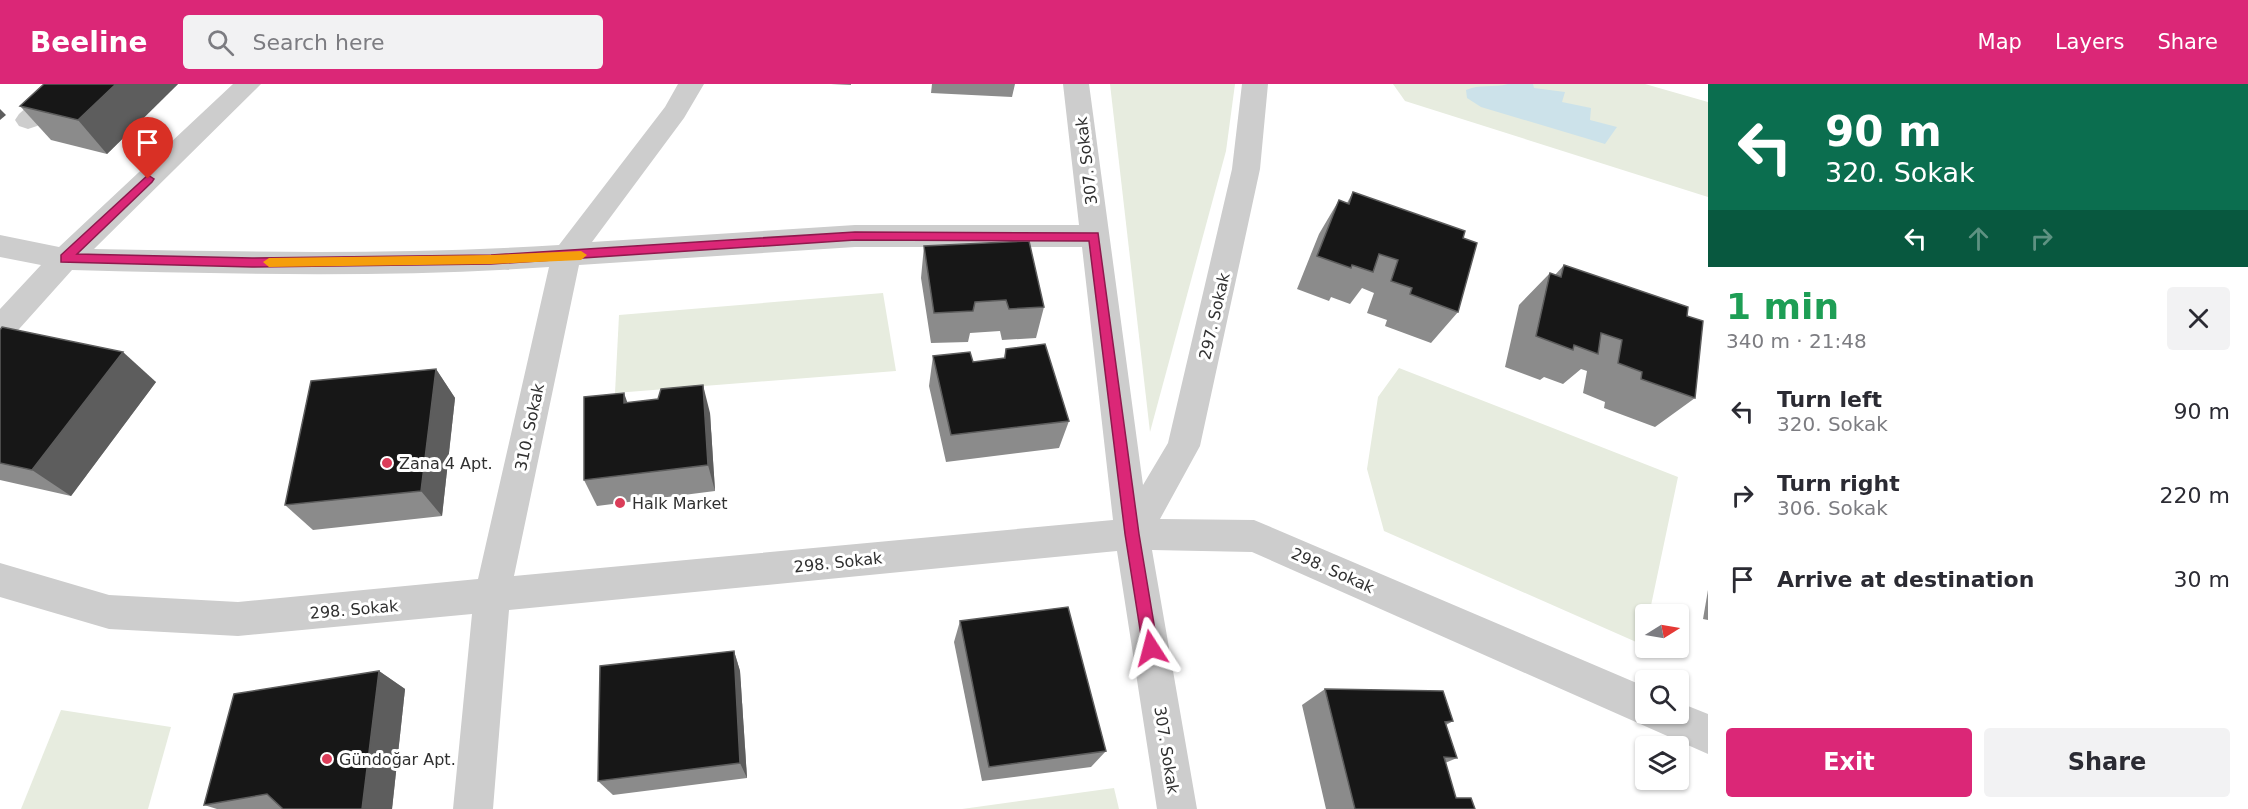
<!DOCTYPE html>
<meta charset="utf-8">
<style>
body{margin:0;font-family:"DejaVu Sans",sans-serif;background:#f2f2f3;color:#2b2b33;height:100vh;display:flex;flex-direction:column;font-size:22px;white-space:nowrap}
*{box-sizing:border-box;margin:0}
p{font-size:20px;color:#7c7c81}
.icon{flex:none;width:33px;height:33px;fill:none;stroke:currentColor;stroke-width:2;stroke-linecap:round;stroke-linejoin:round}
.map{position:relative;flex:1;overflow:hidden}
.sheet{display:flex;flex-direction:column;background:#fff;width:540px}
.sheet>*{flex:none}
.top-card{background:#0b6e4f;color:#fff;overflow:hidden}
.needle{width:39px;rotate:79deg}
.tools{position:absolute;left:1635px;top:520px;display:grid;gap:12px}
.tools a{display:grid;place-items:center;width:54px;height:54px;border-radius:6px;background:#fff;box-shadow:0 2px 4px #0004;font-size:30px}
.pin{position:absolute;display:grid;place-items:center;width:51px;height:51px;color:#fff;margin:-62px -26px;border-radius:50% 50% 50% 0;rotate:-45deg;box-shadow:0 0 6px #0007}
.pin .icon{rotate:45deg}
.me{position:absolute;width:66px;margin:-33px;rotate:351deg;stroke-linejoin:round;filter:drop-shadow(0 0 4px #0008)}
.turn{display:flex;align-items:center;gap:21px;height:126px;padding:0 18px;font-size:27px}
.turn .icon{width:78px;height:78px;stroke-width:2.5}
.turn b{display:block;font-size:42px;line-height:51px}
.lanes{display:flex;align-items:center;height:57px;padding:0 18px;background:#0003;justify-content:center;gap:30px;direction:ltr}
.lanes .off{opacity:.35}
.round{display:grid;place-items:center;flex:none;width:63px;height:63px;border-radius:6px;background:#f2f2f3}
.head{display:flex;align-items:center;justify-content:space-between;height:102px;padding:0 18px}
h1{font-size:36px;font-weight:700;line-height:45px;color:#1e9e55}
.cta{display:flex;gap:12px;margin-top:auto;padding:12px 18px}
.cta a{flex:1;height:69px;border-radius:6px;background:#db2777;color:#fff;font-size:24px;font-weight:700;line-height:69px;text-align:center}
.cta a+a{background:#f2f2f3;color:#2b2b33}
ul{padding:0;list-style:none}
li{display:flex;align-items:center;gap:18px;height:84px;padding:0 18px}
li div{flex:1}
li b{display:block;font-size:22px}
li em{font-style:normal}
header{display:flex;align-items:center;gap:36px;box-sizing:border-box;height:84px;padding:0 30px;background:#db2777;color:#fff}
header strong{font-size:28px}
nav{display:flex;gap:33px;margin-inline-start:auto;font-size:21px}
.search{width:420px;height:54px;background:#f2f2f3;display:flex;align-items:center;gap:15px;box-sizing:border-box;padding:0 21px;border-radius:6px;color:#7c7c81;font-size:22px}
main{display:flex;flex:1;min-height:0}
.map>svg:first-child{display:block}
.green{fill:#e7ecdf}
.water{fill:#cce2ea}
.lines{fill:none;stroke-linecap:round;stroke-linejoin:round}
.minor{fill:#cdcdcd;fill-rule:evenodd}
.wall{fill:#8b8b8b}
.shaded-wall{fill:#5d5d5d}
.building{fill:#171717;stroke:#5d5d5d;stroke-width:1.5}
.route{fill:#db2777;stroke:#8e194d;stroke-width:1.5}
.slow{fill:#f59e0b}
.poi-dot{fill:#db3d59;stroke:#fff;stroke-width:2}
.labels{text-anchor:middle;stroke-width:6;stroke-linejoin:round;paint-order:stroke}
.street-label{font-size:16px;fill:#303030;stroke:#fff}
.poi-label{font-size:16px;fill:#303030;stroke:#fff;text-anchor:start}
</style>
<header>
<strong>Beeline</strong>
<div class="search"><svg class="icon" aria-label="search" viewBox="0 0 24 24"><circle cx="10" cy="10" r="6"/><path d="M15 15l6 6"/></svg>Search here</div>
<nav><a>Map</a><a>Layers</a><a>Share</a></nav>
</header>
<main>
<div class="map">
<svg width="1708" height="725" viewBox="0 0 1708 725">
<rect width="100%" height="100%" fill="#fff"/>
<!-- green -->
<g class="green">
<path d="M1110,0H1235L1226,67L1150,348Z"/>
<path d="M1393,0H1645L1708,18V113L1405,17Z"/>
<path d="M883,209L896,287L615,309L619,231Z"/>
<path d="M1399,284L1678,393L1649,531H1646L1643,561L1384,447L1367,385L1378,313Z"/>
<path d="M61,626L171,643L148,725H21Z"/>
<path d="M1114,704L1119,725H962Z"/>
</g>
<!-- water -->
<path class="water" d="M1508,0H1533L1534,4L1565,8L1562,18L1591,24L1590,36L1617,43L1605,60L1481,23L1467,14L1466,6C1479,0 1494,4 1508,0Z"/>
<g class="lines">
<!-- minor -->
<g class="minor">
<path d="M53,0H82L37,42L28,45L19,42L15,36L19,30Z"/>
<path d="M233,0H261L94,165C249,168 404,171 559,161L665,23L678,0H704L684,34L592,158L855,141H1079L1063,0H1089L1143,401L1168,359L1232,85L1242,0H1268L1260,85L1200,362L1160,435L1254,436L1266,441L1646,603V630H1678V618L1708,630V670L1252,468L1152,466L1197,725H1157L1117,467L509,526L493,725H453L472,530L238,552L109,545L0,513V479L109,511L238,518L478,495L549,183C390,194 231,190 72,186L11,254L0,257V225L41,181L0,173V151L59,163ZM855,163H1082L1113,436L514,492L579,181Z"/>
</g>
</g>
<!-- wall -->
<g class="wall">
<path d="M178,0L107,70L51,56L20,22Z"/>
<path d="M831,0H851V1Z"/>
<path d="M932,0H1015L1012,13L931,9Z"/>
<path d="M1353,108L1463,154L1458,228L1431,259L1385,242L1387,236L1367,229L1374,209L1362,204L1350,220L1331,213L1329,217L1297,205L1319,150L1339,116L1347,119Z"/>
<path d="M924,162L1044,223L1036,254L1002,256L1000,247L970,249L968,258L931,259L921,194Z"/>
<path d="M1564,181L1687,232L1695,314L1655,343L1604,324L1605,318L1583,309L1587,287L1581,285L1563,300L1544,293L1540,296L1505,283L1519,221L1550,189L1555,191Z"/>
<path d="M0,246L156,298L71,412L0,396Z"/>
<path d="M1006,265L1069,337L1059,364L946,378L929,302L933,272L973,278L1004,274Z"/>
<path d="M436,285L455,314L442,432L313,446L285,421Z"/>
<path d="M627,319L710,329L715,407L597,422L584,396Z"/>
<path d="M1708,506V536L1703,535Z"/>
<path d="M960,537L1106,667L1091,683L982,697L954,558Z"/>
<path d="M734,567L740,587L747,694L613,711L598,697Z"/>
<path d="M379,587L405,605L392,725H217L204,721Z"/>
<path d="M1325,605L1453,637L1446,641L1457,674L1445,679L1456,714L1475,725H1326L1302,621Z"/>
</g>
<!-- shaded-wall -->
<g class="shaded-wall">
<path d="M116,0H178L107,70L78,36Z"/>
<path d="M0,25L6,31L0,36Z"/>
<path d="M123,268L156,298L71,412L32,386Z"/>
<path d="M436,285L455,314L442,432L421,407Z"/>
<path d="M703,301L710,329L715,407L708,381Z"/>
<path d="M624,309L634,337L624,319Z"/>
<path d="M734,567L740,587L747,694L740,679Z"/>
<path d="M379,587L405,605L392,725H362Z"/>
</g>
<!-- building -->
<g class="building">
<path d="M44,0H116L78,36L20,22Z"/>
<path d="M1353,108L1465,147L1463,154L1477,159L1458,228L1410,210L1412,204L1391,197L1398,176L1379,170L1373,188L1352,181L1351,184L1317,172L1339,116L1349,120Z"/>
<path d="M1029,157L1044,223L1009,225L1006,216L975,218L973,227L934,229L924,162Z"/>
<path d="M1564,181L1688,223L1687,232L1703,237L1695,314L1641,295L1642,288L1618,279L1622,256L1601,249L1598,270L1574,261L1573,266L1536,252L1550,189L1561,193Z"/>
<path d="M2,243L123,268L32,386L0,379V246Z"/>
<path d="M1045,260L1069,337L951,351L933,272L970,268L973,278L1005,274L1006,265Z"/>
<path d="M436,285L421,407L285,421L311,297Z"/>
<path d="M703,301L708,381L584,396V313L624,309V319L658,315L661,305Z"/>
<path d="M1068,523L1106,667L989,683L960,537Z"/>
<path d="M734,567L740,679L598,697L600,582Z"/>
<path d="M379,587L362,725H283L267,710L204,721L234,610Z"/>
<path d="M1325,605L1443,607L1453,637L1445,638L1457,674L1444,673L1456,714H1471L1475,725H1355Z"/>
</g>
<!-- route -->
<path class="route" d="M148,91L154,95L152,98L77,170L252,174L491,171L855,148L1098,149L1139,450L1158,564L1156,570L1151,572L1145,570L1143,564L1125,450L1089,157L855,156L491,180L252,183L61,178V171Z"/>
<!-- slow -->
<path class="slow" d="M581,167L587,171L581,176L491,180L269,183L263,178L269,174L491,171Z"/>
<!-- markers -->
<g class="poi-dot">
<circle cx="387" cy="379" r="6"/>
<circle cx="620" cy="419" r="6"/>
<circle cx="327" cy="675" r="6"/>
</g>
<g class="labels">
<!-- street labels -->
<g class="street-label">
<text transform="translate(1086 77) rotate(-97)" y="6">307. Sokak</text>
<text transform="translate(1214 232) rotate(-77)" y="6">297. Sokak</text>
<text transform="translate(529 343) rotate(-78)" y="6">310. Sokak</text>
<text transform="translate(838 478) rotate(-6)" y="6">298. Sokak</text>
<text transform="translate(1333 486) rotate(24)" y="6">298. Sokak</text>
<text transform="translate(354 525) rotate(-5)" y="6">298. Sokak</text>
<text transform="translate(1167 666) rotate(81)" y="6">307. Sokak</text>
</g>
<!-- poi labels -->
<g class="poi-label">
<text x="399" y="385">Zana 4 Apt.</text>
<text x="632" y="425">Halk Market</text>
<text x="339" y="681">Gündoğar Apt.</text>
</g>
</g>
</svg>
<div class="tools">
<a><svg class="needle" viewBox="-14 -14 28 28"><path d="M0-13l5 13h-10z" fill="#e53935"/><path d="M0 13l5-13h-10z" fill="#7c7c81"/></svg></a>
<a><svg class="icon" aria-label="search" viewBox="0 0 24 24"><circle cx="10" cy="10" r="6"/><path d="M15 15l6 6"/></svg></a>
<a><svg class="icon" aria-label="layers" viewBox="0 0 24 24"><path d="M12 4l9 5-9 5-9-5zM3 14l9 5 9-5"/></svg></a>
</div>
<div class="pin" style="left:148px;top:95px;background:#d93025"><svg class="icon" aria-label="arrive" viewBox="0 0 24 24"><path d="M6 21V4h12l-3 4 3 4H6"/></svg></div>
<svg class="me" style="left:1151px;top:564px" viewBox="-20 -20 40 40"><path d="M0-17L14 15 0 8-14 15z" fill="#db2777" stroke="#fff" stroke-width="4"/></svg>
</div>
<section class="sheet">
<div class="top-card">
<div class="turn"><svg class="icon" aria-label="left" viewBox="0 0 24 24"><path d="M17 20v-9H6M10 6l-5 5 5 5"/></svg><div><b>90 m</b>320. Sokak</div></div>
<div class="lanes"><svg class="icon" aria-label="left" viewBox="0 0 24 24"><path d="M17 20v-9H6M10 6l-5 5 5 5"/></svg><svg class="icon off" aria-label="ahead" viewBox="0 0 24 24"><path d="M12 20V5M6 11l6-6 6 6"/></svg><svg class="icon off" aria-label="right" viewBox="0 0 24 24"><path d="M7 20v-9h11M14 6l5 5-5 5"/></svg></div>
</div>
<div class="head"><div><h1>1 min</h1><p>340 m · 21:48</p></div><a class="round"><svg class="icon" aria-label="close" viewBox="0 0 24 24"><path d="M6 6l12 12M18 6L6 18"/></svg></a></div>
<ul>
<li><svg class="icon" aria-label="left" viewBox="0 0 24 24"><path d="M17 20v-9H6M10 6l-5 5 5 5"/></svg><div><b>Turn left</b><p>320. Sokak</p></div><em>90 m</em></li>
<li><svg class="icon" aria-label="right" viewBox="0 0 24 24"><path d="M7 20v-9h11M14 6l5 5-5 5"/></svg><div><b>Turn right</b><p>306. Sokak</p></div><em>220 m</em></li>
<li><svg class="icon" aria-label="arrive" viewBox="0 0 24 24"><path d="M6 21V4h12l-3 4 3 4H6"/></svg><div><b>Arrive at destination</b></div><em>30 m</em></li>
</ul>
<div class="cta"><a>Exit</a><a>Share</a></div>
</section>
</main>
